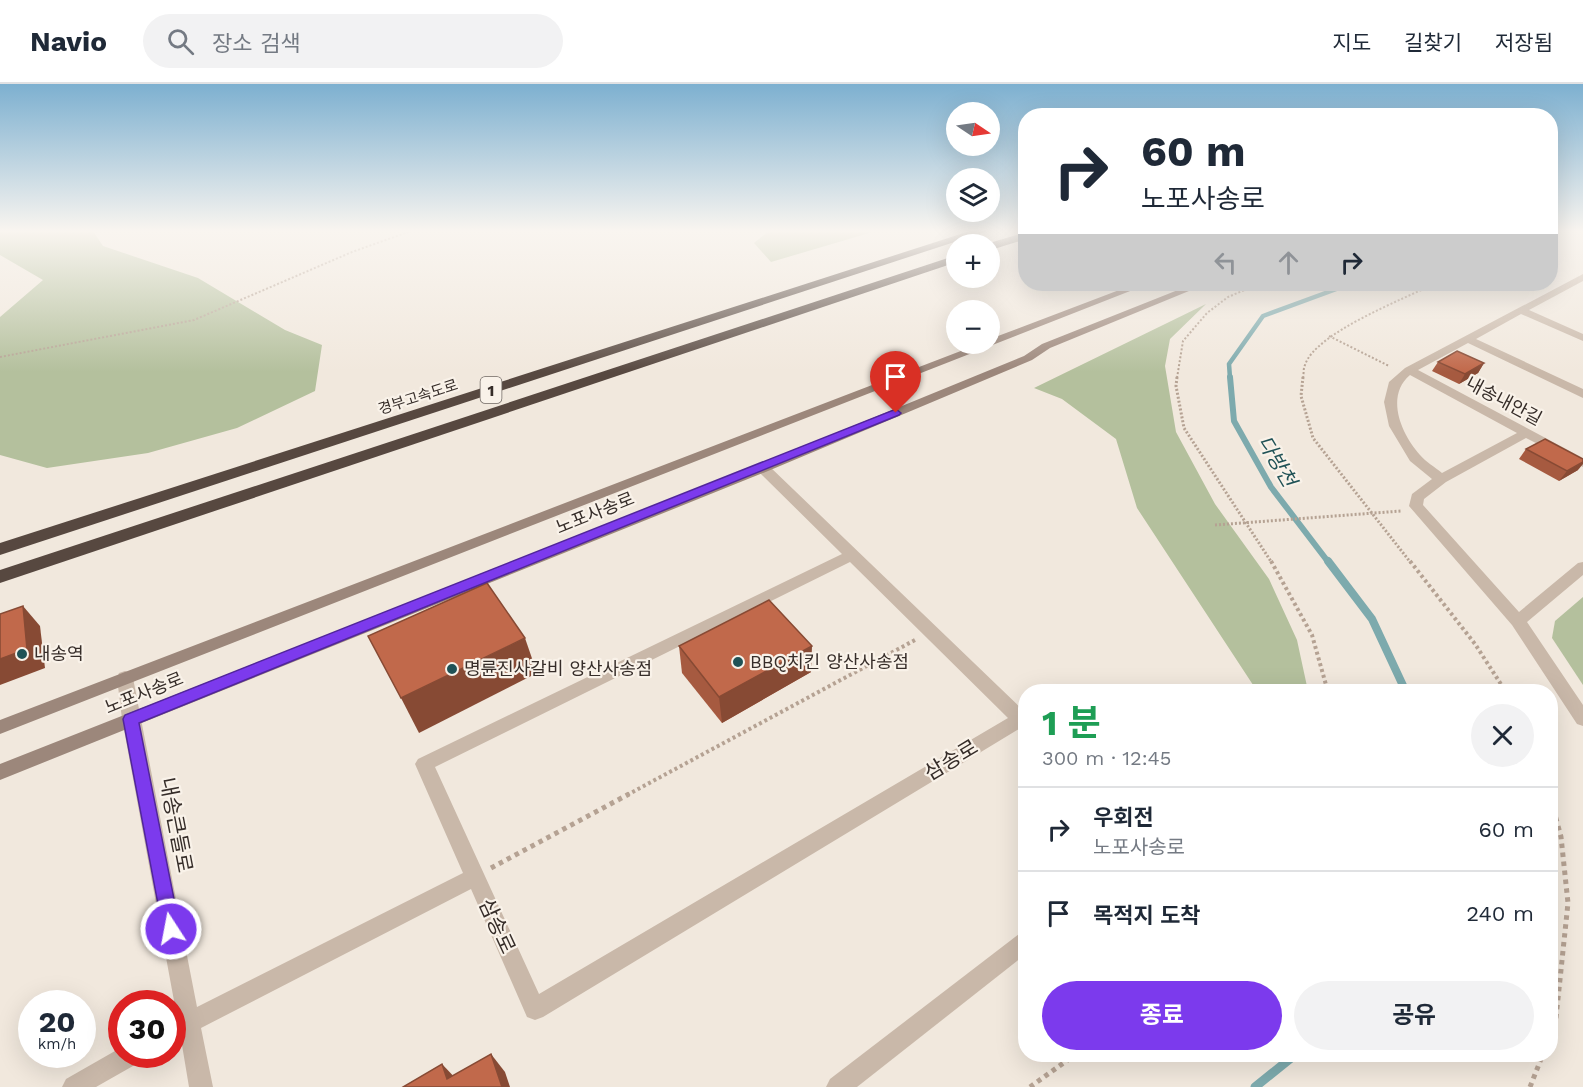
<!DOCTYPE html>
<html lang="ko">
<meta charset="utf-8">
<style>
body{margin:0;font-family:"Work Sans","Noto Sans KR",sans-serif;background:#f2f2f3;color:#1f2937;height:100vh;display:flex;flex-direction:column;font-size:22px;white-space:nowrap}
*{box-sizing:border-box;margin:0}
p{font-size:20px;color:#747a83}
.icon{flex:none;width:33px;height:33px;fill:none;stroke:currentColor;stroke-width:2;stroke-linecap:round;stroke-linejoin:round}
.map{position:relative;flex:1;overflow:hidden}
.panel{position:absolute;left:1018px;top:600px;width:540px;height:378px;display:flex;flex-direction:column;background:#fff;border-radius:24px;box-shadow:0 6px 24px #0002}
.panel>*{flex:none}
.hud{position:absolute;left:1018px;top:24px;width:540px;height:183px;border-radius:24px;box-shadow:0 6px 24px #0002;background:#fff;color:#1f2937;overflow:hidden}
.needle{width:39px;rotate:103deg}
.controls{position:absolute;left:946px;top:18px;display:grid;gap:12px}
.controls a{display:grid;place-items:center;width:54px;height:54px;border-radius:50%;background:#fff;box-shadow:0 6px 24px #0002;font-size:30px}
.speed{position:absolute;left:18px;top:906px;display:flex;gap:12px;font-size:30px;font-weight:700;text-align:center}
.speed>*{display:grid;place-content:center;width:78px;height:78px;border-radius:50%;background:#fff;box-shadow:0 6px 24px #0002;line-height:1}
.speed small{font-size:15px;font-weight:400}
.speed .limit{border:9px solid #d22;background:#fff;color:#111}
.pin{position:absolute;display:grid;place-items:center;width:51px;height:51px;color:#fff;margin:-62px -26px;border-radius:50% 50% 50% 0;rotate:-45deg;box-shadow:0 0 6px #0007}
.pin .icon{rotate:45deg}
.me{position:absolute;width:66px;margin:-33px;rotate:349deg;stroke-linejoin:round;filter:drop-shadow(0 0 4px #0008)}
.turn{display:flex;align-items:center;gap:21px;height:126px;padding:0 24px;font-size:27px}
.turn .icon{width:78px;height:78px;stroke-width:2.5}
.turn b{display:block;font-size:42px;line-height:51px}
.lanes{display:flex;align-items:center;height:57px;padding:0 24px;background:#0003;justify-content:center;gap:30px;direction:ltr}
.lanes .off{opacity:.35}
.round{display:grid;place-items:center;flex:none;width:63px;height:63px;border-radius:32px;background:#f2f2f3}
.overview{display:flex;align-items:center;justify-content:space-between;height:102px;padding:0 24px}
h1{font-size:36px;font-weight:700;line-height:45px;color:#1e9e55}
.action{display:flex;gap:12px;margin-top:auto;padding:12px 24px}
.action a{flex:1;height:69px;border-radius:36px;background:#7c3aed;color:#fff;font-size:24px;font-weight:700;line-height:69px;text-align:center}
.action a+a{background:#f2f2f3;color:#1f2937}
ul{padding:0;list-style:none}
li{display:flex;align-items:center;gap:18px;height:84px;padding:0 24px;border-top:2px solid #e0e1e3}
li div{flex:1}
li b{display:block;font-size:22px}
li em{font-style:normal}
header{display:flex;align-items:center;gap:36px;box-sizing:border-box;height:84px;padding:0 30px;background:#fff;border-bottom:2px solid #e0e1e3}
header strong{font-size:28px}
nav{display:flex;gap:33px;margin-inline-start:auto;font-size:21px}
.search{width:420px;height:54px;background:#f2f2f3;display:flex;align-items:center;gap:15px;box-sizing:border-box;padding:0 21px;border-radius:33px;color:#747a83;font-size:22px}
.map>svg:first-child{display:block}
.green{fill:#b4c09d}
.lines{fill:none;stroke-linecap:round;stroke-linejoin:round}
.stream-far3{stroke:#7daaad;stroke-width:4.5}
.stream-far2{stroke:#7daaad;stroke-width:6}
.stream-far1{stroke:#7daaad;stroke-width:8}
.stream{stroke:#7daaad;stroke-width:9}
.path-far3{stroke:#b5a293;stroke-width:2;stroke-dasharray:2 2;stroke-linecap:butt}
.path-far2{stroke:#b5a293;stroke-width:3;stroke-dasharray:2 2;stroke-linecap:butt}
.path-far1{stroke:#b5a293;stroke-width:4;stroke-dasharray:3 3;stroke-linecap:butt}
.path{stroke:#b5a293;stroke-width:5;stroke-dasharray:4.5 4.5;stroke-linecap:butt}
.street{fill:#c9b8a9;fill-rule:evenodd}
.secondary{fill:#9c877b;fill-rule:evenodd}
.highway{fill:#574840;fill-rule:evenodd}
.wall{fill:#a65a40}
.shaded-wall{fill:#874a34}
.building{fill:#c1694b;stroke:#874a34;stroke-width:1.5}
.route{fill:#7c3aed;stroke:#51269a;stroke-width:1.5}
.poi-dot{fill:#205256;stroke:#f9f2e9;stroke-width:2}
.labels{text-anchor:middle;stroke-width:4.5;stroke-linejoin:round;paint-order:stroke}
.far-street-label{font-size:15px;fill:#362d29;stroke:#f9f2e9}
.shield{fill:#f9f2e9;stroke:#706863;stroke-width:1.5}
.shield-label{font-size:16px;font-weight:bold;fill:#362d29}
.street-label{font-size:18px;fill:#362d29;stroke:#f9f2e9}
.poi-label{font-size:18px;fill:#362d29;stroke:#f9f2e9;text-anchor:start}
.water-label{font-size:20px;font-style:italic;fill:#205256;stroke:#f9f2e9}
.near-street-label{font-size:21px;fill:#362d29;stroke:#f9f2e9}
</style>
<header>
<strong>Navio</strong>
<div class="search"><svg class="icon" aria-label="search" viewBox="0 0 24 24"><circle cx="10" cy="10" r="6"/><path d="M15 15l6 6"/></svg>장소 검색</div>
<nav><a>지도</a><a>길찾기</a><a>저장됨</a></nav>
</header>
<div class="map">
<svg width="1583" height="1003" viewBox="0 0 1583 1003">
<rect width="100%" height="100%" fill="#f1e8dd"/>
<!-- green -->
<g class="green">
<path d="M0,147H93L103,162L198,194L285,246L322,261L315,307L237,344L148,369L47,384L0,371V233L43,196L0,171Z"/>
<path d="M769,147H876L771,178L754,159Z"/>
<path d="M1206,220L1170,255L1165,282L1176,348L1215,420L1269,495L1297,556L1308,607H1257L1137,424L1116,355L1062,315L1034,304Z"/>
<path d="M1583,513V601L1552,554L1555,537Z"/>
</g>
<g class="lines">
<!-- stream-far3 -->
<path class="stream-far3" d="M1230,294L1229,280L1263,232L1350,200"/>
<!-- stream-far2 -->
<path class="stream-far2" d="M1230,293L1234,337L1271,403L1329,479"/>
<!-- stream-far1 -->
<path class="stream-far1" d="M1328,477L1372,535L1406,608"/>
<!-- stream -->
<path class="stream" d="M1255,1003L1296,970"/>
<!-- path-far3 -->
<g class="path-far3">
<path d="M1329,252L1389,282"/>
<path d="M0,273L194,236L352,168L411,147"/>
<path d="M1177,294L1183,257L1207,229L1228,213L1259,200"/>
<path d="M1303,294C1304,290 1303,285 1305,281C1315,249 1404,215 1434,200"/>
</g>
<!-- path-far2 -->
<g class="path-far2">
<path d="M1177,293L1176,302L1184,344L1272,479"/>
<path d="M1303,293L1301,312L1313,354L1411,479"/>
<path d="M1215,441L1401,427"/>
</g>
<!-- path-far1 -->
<g class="path-far1">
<path d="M1271,477L1312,551L1328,608"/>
<path d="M1410,477L1475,560L1506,608"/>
<path d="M627,711L915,556"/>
</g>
<!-- path -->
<g class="path">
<path d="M1551,716L1561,753L1568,819L1555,943L1551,952"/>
<path d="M491,784L629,710"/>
<path d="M1030,1003L1076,970"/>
<path d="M1530,1003L1543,970"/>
</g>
<!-- street -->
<g class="street">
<path d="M1583,190V197L1529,226L1583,250V257L1521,230L1476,255L1583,305V314L1468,259L1418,286L1583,374V383L1526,354L1446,398L1424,415L1423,421L1519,528L1578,479L1583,478V491L1527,538L1583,621V642L1577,640L1512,541L1409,422L1412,410L1432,395L1410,377L1389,342L1384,318L1389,298L1405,284ZM1410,291L1517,349L1442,389C1435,383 1426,378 1420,371C1401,350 1385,312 1410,291Z"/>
<path d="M763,380L768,381L1026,629V647L1019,645L543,933L535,936L527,933L471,805L201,944L213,1003H189L181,955L172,958V935L177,933L122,635L117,594L119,589L125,587L131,589L133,594L197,923L463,789L415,680L418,675L842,470L758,387L756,384ZM850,478L1008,634L539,910L435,683Z"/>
<path d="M1026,847V870L857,1003H826L830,995L1019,850Z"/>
<path d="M122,963V970H143L140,978L96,1003H62L66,995Z"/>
</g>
<!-- secondary -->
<g class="secondary">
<path d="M1135,200H1148L0,650V636L979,260H990V255Z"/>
<path d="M1193,200H1206L1050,264L1032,276L768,387L0,696V680L758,381L1024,272L1042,260Z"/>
</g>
<!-- highway -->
<g class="highway">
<path d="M970,147H988L0,471V459Z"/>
<path d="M1026,148V155L994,165L990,166V160H986Z"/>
<path d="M957,171V178L0,499V486Z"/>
</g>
</g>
<!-- wall -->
<g class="wall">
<path d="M1438,278L1484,279L1478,289L1459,300L1432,287Z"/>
<path d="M1526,365L1578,386L1559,397L1519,375Z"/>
<path d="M679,562L811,588L722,639L682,589Z"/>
</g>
<!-- shaded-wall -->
<g class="shaded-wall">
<path d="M1484,279L1478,289L1459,300L1465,290Z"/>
<path d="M1583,378V380L1578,386L1559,397L1567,387Z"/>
<path d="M23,522L40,542L45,584L0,601V575Z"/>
<path d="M525,554L537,589L419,649L401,614Z"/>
<path d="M812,562L811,588L722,639L719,613Z"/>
<path d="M491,970L505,988L510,1003H502Z"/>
<path d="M442,980L459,998L447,995Z"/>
</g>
<!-- building -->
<g class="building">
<path d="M1457,267L1484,279L1465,290L1438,278Z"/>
<path d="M1545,355L1583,375V378L1567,387L1526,365Z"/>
<path d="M487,499L525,554L401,614L368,552Z"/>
<path d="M769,516L812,562L719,613L679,562Z"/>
<path d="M23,522L27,565L0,575V530Z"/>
<path d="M491,970L502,1003H403L442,980L447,995Z"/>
</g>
<!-- sky -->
<linearGradient id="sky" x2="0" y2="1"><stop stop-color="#7db0d0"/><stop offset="0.51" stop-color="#f9f5f0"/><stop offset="1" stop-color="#f9f5f0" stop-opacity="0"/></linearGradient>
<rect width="1583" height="288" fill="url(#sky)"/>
<!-- route -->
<path class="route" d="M896,325L901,329L899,331L139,639L180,845L178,852L171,854L164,852L123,635L125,631Z"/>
<!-- markers -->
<g class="poi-dot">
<circle cx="22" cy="570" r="6"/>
<circle cx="738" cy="578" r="6"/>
<circle cx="452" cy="585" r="6"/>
</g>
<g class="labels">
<!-- far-street labels -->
<g class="far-street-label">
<text transform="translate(418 313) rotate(-18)" y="5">경부고속도로</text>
</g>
<!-- shield labels -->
<rect class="shield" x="480.5" y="293" width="21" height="26" rx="4.5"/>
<g class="shield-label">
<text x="491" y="312">1</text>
</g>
<!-- street labels -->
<g class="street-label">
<text transform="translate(1504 317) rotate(28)" y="6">내송내안길</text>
<text transform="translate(595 429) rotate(-22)" y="6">노포사송로</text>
<text transform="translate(144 609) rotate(-22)" y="6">노포사송로</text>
</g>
<!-- poi labels -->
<g class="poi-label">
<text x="34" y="576">내송역</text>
<text x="750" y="584">BBQ치킨 양산사송점</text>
<text x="464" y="591">명륜진사갈비 양산사송점</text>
</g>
<!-- water labels -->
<g class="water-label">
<text transform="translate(1277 377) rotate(59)" y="7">다방천</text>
</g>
<!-- near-street labels -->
<g class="near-street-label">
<text transform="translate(951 676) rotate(-31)" y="7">삼송로</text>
<text transform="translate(176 741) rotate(79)" y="7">내송큰들로</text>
<text transform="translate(497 842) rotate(65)" y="7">삼송로</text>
</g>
</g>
</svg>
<div class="controls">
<a><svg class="needle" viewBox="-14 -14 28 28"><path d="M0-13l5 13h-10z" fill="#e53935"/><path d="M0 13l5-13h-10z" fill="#747a83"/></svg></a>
<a><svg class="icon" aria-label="layers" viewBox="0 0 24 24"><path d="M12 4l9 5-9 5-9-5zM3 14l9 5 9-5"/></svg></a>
<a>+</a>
<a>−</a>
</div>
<div class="speed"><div>20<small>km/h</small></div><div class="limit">30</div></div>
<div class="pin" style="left:896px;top:329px;background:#d93025"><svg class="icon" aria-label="arrive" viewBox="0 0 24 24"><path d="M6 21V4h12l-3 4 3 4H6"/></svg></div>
<svg class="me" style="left:171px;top:845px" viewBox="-20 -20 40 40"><circle r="17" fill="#7c3aed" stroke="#fff" stroke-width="3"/><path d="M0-11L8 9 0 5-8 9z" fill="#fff"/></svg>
<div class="hud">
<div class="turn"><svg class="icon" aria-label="right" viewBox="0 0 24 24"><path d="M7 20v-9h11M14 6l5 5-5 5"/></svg><div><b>60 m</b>노포사송로</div></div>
<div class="lanes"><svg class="icon off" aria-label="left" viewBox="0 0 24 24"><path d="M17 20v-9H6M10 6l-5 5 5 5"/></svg><svg class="icon off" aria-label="ahead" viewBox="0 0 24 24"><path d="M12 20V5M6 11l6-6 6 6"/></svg><svg class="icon" aria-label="right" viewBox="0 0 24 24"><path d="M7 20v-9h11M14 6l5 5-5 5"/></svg></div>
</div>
<section class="panel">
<div class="overview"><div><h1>1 분</h1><p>300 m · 12:45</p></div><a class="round"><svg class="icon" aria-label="close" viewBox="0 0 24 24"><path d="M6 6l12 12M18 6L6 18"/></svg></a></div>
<ul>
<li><svg class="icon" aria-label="right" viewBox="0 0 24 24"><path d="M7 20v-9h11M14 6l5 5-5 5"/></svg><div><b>우회전</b><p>노포사송로</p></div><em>60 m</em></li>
<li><svg class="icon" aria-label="arrive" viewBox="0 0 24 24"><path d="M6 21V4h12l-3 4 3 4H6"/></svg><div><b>목적지 도착</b></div><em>240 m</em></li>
</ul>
<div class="action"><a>종료</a><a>공유</a></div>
</section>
</div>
